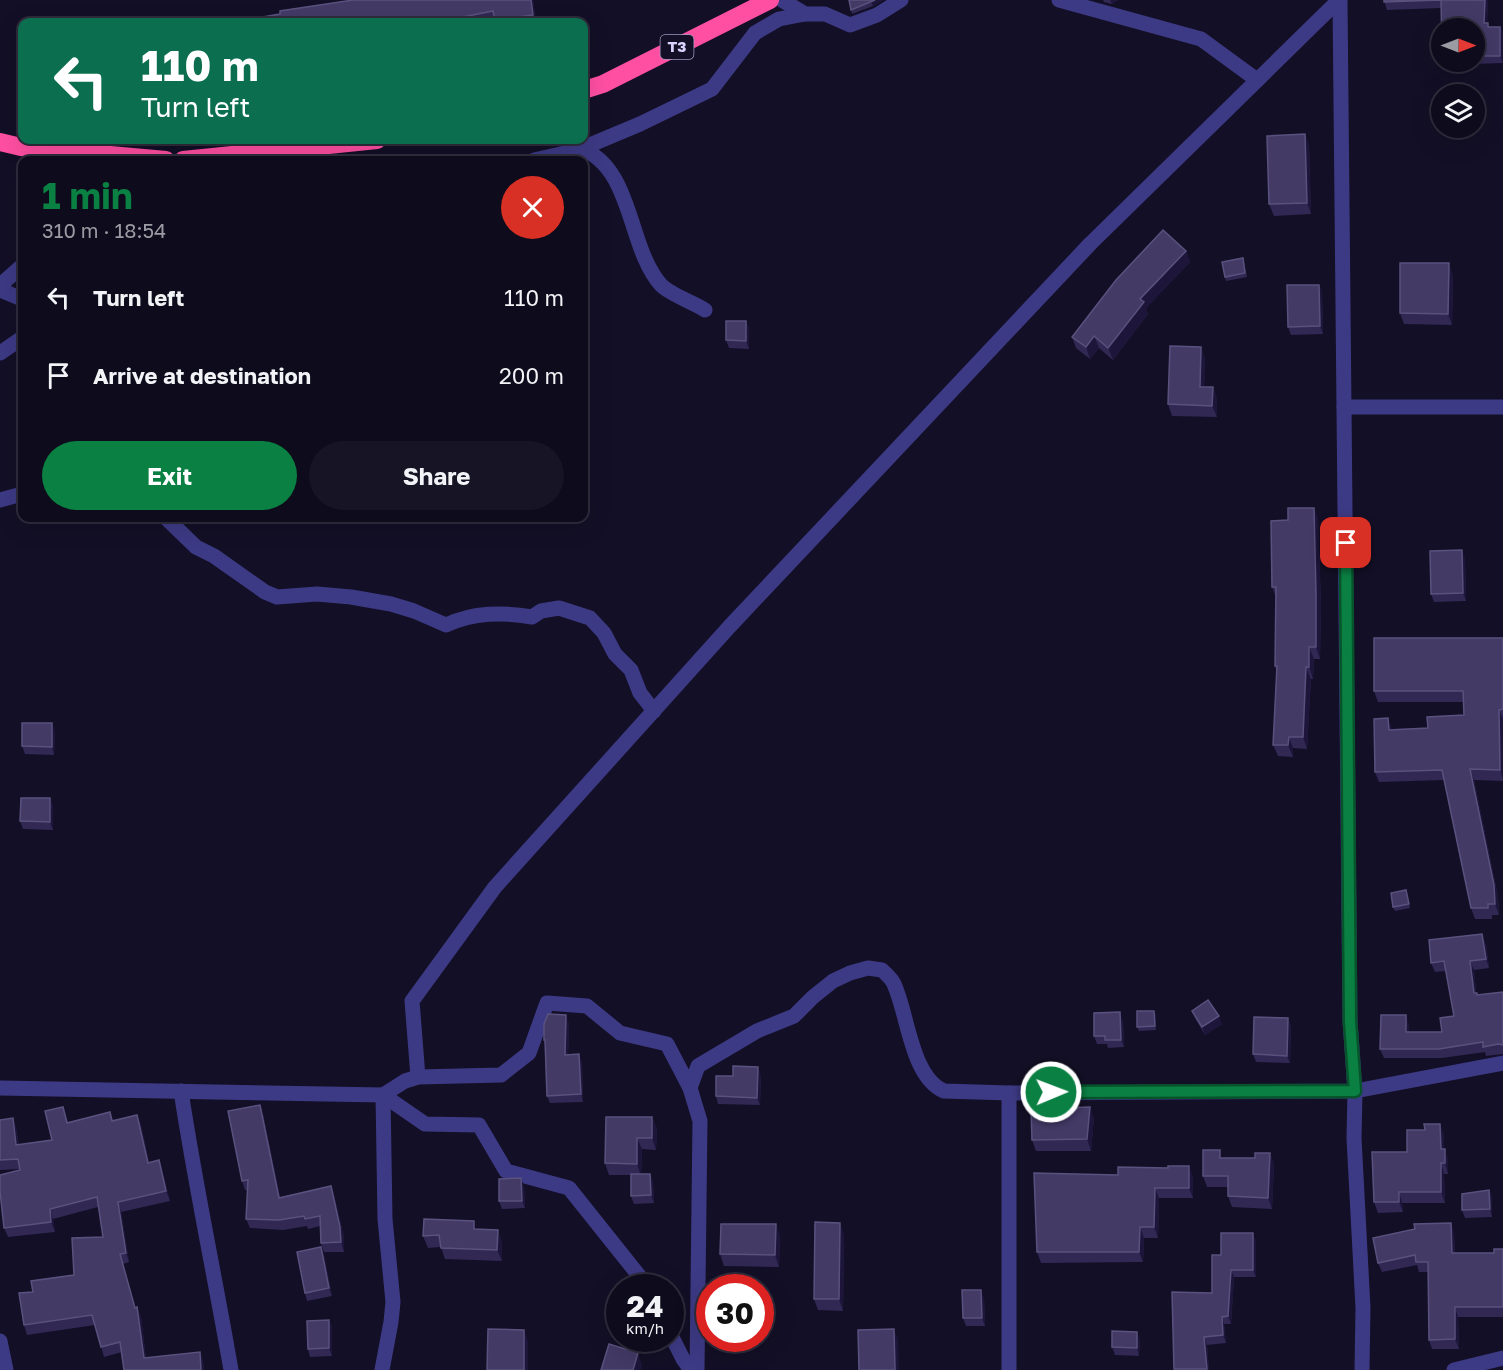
<!DOCTYPE html>
<meta charset="utf-8">
<style>
body{margin:0;font-family:"Golos Text",sans-serif;background:#171425;color:#f1f3f6;height:100vh;display:flex;flex-direction:column;font-size:22px;white-space:nowrap}
*{box-sizing:border-box;margin:0}
p{font-size:20px;color:#9b9ba3}
.icon{flex:none;width:33px;height:33px;fill:none;stroke:currentColor;stroke-width:2;stroke-linecap:round;stroke-linejoin:round}
.map{position:relative;flex:1;overflow:hidden}
.sheet{position:absolute;left:18px;top:156px;width:570px;height:366px;display:flex;flex-direction:column;background:#0e0b1c;border-radius:12px;box-shadow:0 6px 24px #0002,0 0 0 2px #2e2b3b}
.sheet>*{flex:none}
.guide{position:absolute;left:18px;top:18px;width:570px;height:126px;border-radius:12px;box-shadow:0 6px 24px #0002,0 0 0 2px #2e2b3b;background:#0b6e4f;color:#fff;overflow:hidden}
.needle{width:39px;rotate:90deg}
.fabs{position:absolute;left:1431px;top:18px;display:grid;gap:12px}
.fabs a{display:grid;place-items:center;width:54px;height:54px;border-radius:50%;background:#0e0b1c;box-shadow:0 6px 24px #0002,0 0 0 2px #2e2b3b;font-size:30px}
.speed{position:absolute;left:606px;top:1274px;display:flex;gap:12px;font-size:30px;font-weight:700;text-align:center}
.speed>*{display:grid;place-content:center;width:78px;height:78px;border-radius:50%;background:#0e0b1c;box-shadow:0 6px 24px #0002,0 0 0 2px #2e2b3b;line-height:1}
.speed small{font-size:15px;font-weight:400}
.speed .limit{border:9px solid #d22;background:#fff;color:#111}
.pin{position:absolute;display:grid;place-items:center;width:51px;height:51px;color:#fff;margin:-26px;border-radius:12px;box-shadow:0 3px 9px #0006}
.me{position:absolute;width:66px;margin:-33px;rotate:89deg;stroke-linejoin:round;filter:drop-shadow(0 0 4px #0008)}
.turn{display:flex;align-items:center;gap:21px;height:126px;padding:0 24px;font-size:27px}
.turn .icon{width:78px;height:78px;stroke-width:2.5}
.turn b{display:block;font-size:42px;line-height:51px}
.round{display:grid;place-items:center;flex:none;width:63px;height:63px;border-radius:32px;background:#171425}
.headline{display:flex;align-items:center;justify-content:space-between;height:102px;padding:0 24px}
h1{font-size:36px;font-weight:700;line-height:45px;color:#0b8043}
.button{display:flex;gap:12px;margin-top:auto;padding:12px 24px}
.button a{flex:1;height:69px;border-radius:36px;background:#0b8043;color:#fff;font-size:24px;font-weight:700;line-height:69px;text-align:center}
.button a+a{background:#171425;color:#f1f3f6}
ul{padding:0;list-style:none}
li{display:flex;align-items:center;gap:18px;height:78px;padding:0 24px}
li div{flex:1}
li b{display:block;font-size:22px}
li em{font-style:normal}
.map>svg:first-child{display:block}
.lines{fill:none;stroke-linecap:round;stroke-linejoin:round}
.street{stroke:#3d3a85;stroke-width:15}
.highway{stroke:#ff4fa3;stroke-width:18}
.wall{fill:#312854}
.shaded-wall{fill:#1d163a}
.building{fill:#433a66;stroke:#5a527e;stroke-width:1.5}
.route-casing{stroke:#07532c;stroke-width:15}
.route{stroke:#0b8043;stroke-width:10}
.labels{text-anchor:middle;stroke-width:5;stroke-linejoin:round;paint-order:stroke}
.shield{fill:#130f26;stroke:#9e99be;stroke-width:1.5}
.shield-label{font-size:15px;font-weight:bold;fill:#d9d4ff}
</style>
<div class="map">
<svg width="1503" height="1370" viewBox="0 0 1503 1370">
<rect width="100%" height="100%" fill="#130f26"/>
<g class="lines">
<!-- street -->
<g class="street">
<path d="M782,0L805,14H825L850,25L877,15L901,0"/>
<path d="M1059,0L1201,39L1257,80"/>
<path d="M1340,0L1350,1021L1355,1091L1354,1138L1363,1308L1362,1370"/>
<path d="M580,148C634,168 627,247 661,285C671,295 693,302 705,310"/>
<path d="M534,160L578,150L640,124L712,89L755,33L779,19L805,14"/>
<path d="M0,290L22,299"/>
<path d="M1,290L6,280L22,266"/>
<path d="M0,353L22,338"/>
<path d="M1344,407H1503"/>
<path d="M0,500L22,494"/>
<path d="M166,518L196,547L214,556L265,592L277,597L317,594L351,597L391,604L414,611L446,625C474,612 502,612 532,617L541,611L559,608L590,618L604,633L615,654L631,670L640,693L654,711"/>
<path d="M418,1077L412,1001L495,887L730,626L1090,244L1339,0"/>
<path d="M0,1088L383,1095L425,1124L479,1125L506,1171L569,1188L648,1287"/>
<path d="M690,1088L700,1121L697,1370"/>
<path d="M181,1091C195,1184 215,1277 231,1370"/>
<path d="M383,1095L405,1081L418,1077L501,1075L529,1053L547,1003L587,1006L620,1033L667,1044L690,1088L698,1066L757,1031L794,1016L813,997L833,981L850,973L868,968L882,970C886,974 892,979 894,984C908,1014 911,1077 944,1091L1009,1093L1355,1091L1503,1063"/>
<path d="M670,1333L683,1359L691,1370"/>
<path d="M0,1341L6,1370"/>
<path d="M382,1370L391,1322L393,1302L385,1219L383,1095"/>
<path d="M1009,1370V1093"/>
<path d="M1454,1370L1503,1358"/>
</g>
<!-- highway -->
<g class="highway">
<path d="M584,90L603,84L770,0"/>
<path d="M0,142L21,147L166,160"/>
<path d="M183,160L377,140"/>
</g>
</g>
<!-- wall -->
<g class="wall">
<path d="M353,0H533L536,22H495V21L488,22H235Z"/>
<path d="M849,0H883L873,6L852,14Z"/>
<path d="M1103,0H1118L1112,4L1104,2Z"/>
<path d="M1384,0H1488L1487,23L1489,27H1500L1503,34V63L1444,65L1443,62H1474V28L1441,8L1387,10Z"/>
<path d="M1305,134L1309,146L1311,214L1274,216L1269,204Z"/>
<path d="M1186,251L1190,262L1146,308L1148,314L1113,360L1099,348L1090,359L1076,348L1072,337Z"/>
<path d="M1244,262L1247,277L1226,281L1225,277Z"/>
<path d="M1453,275L1452,325L1404,324L1400,313Z"/>
<path d="M1319,285L1322,293L1323,334L1291,335L1288,327Z"/>
<path d="M746,321L749,329V349L729,348L726,340Z"/>
<path d="M1201,347L1205,359L1204,387H1213L1217,399V417L1172,416L1168,404Z"/>
<path d="M1314,508L1318,519L1321,605L1320,659H1314L1313,679H1311L1307,749L1293,748V757L1278,756L1273,745L1277,672L1275,666L1276,597L1272,587L1288,520Z"/>
<path d="M1465,558L1466,601L1434,602L1431,594Z"/>
<path d="M1503,638V781L1474,780L1498,896L1499,915H1492V919H1475L1471,908L1444,780L1379,782L1375,772L1392,729L1428,728L1464,715V702H1378L1374,691Z"/>
<path d="M55,731L54,755L25,754L22,746Z"/>
<path d="M50,798L53,806V830L23,829L20,821Z"/>
<path d="M1406,890L1410,908L1395,911L1393,907Z"/>
<path d="M1486,944L1489,968L1474,970L1476,993L1478,995L1503,992V1054L1486,1056L1485,1052L1442,1058H1384L1380,1049L1409,1024V1032H1442L1454,1016L1446,971L1435,972L1431,963Z"/>
<path d="M1154,1011L1156,1015V1030L1139,1031L1137,1027Z"/>
<path d="M1192,1011L1222,1024L1205,1035L1195,1018Z"/>
<path d="M1288,1018L1291,1026L1290,1063L1256,1062L1253,1054Z"/>
<path d="M1123,1020L1124,1047L1108,1048L1107,1044H1097L1094,1036Z"/>
<path d="M569,1023L568,1055L582,1062L583,1102L550,1103L547,1096L545,1045L544,1040Z"/>
<path d="M761,1075L760,1105L718,1104L716,1096L733,1076Z"/>
<path d="M63,1107L68,1122L110,1112L113,1120L137,1115L141,1125L149,1162L159,1160L162,1170L170,1201L121,1212L129,1262L123,1264L135,1308L137,1307L141,1317L146,1358L200,1352L203,1362L204,1370H124L122,1352L104,1357L95,1325L27,1335L24,1325L19,1293L33,1292L31,1281L74,1275L72,1238L103,1237L98,1207L53,1219L55,1232L8,1237L4,1228L0,1191V1175L20,1170V1169L0,1170V1120L13,1118L16,1128L19,1145L52,1140L45,1111Z"/>
<path d="M263,1114L280,1197L331,1186L334,1195L344,1237V1252H324L321,1243L320,1226L308,1229L307,1226L283,1230L250,1228L246,1219L248,1190H245L242,1181Z"/>
<path d="M652,1117L657,1129L656,1150L642,1149L641,1174H650L653,1181L654,1203L634,1204L631,1196V1175H609L605,1163Z"/>
<path d="M1094,1118L1091,1151H1036L1032,1140Z"/>
<path d="M1444,1134V1149L1448,1160V1174H1444L1445,1203H1402L1403,1212L1378,1213L1374,1202L1407,1152Z"/>
<path d="M1270,1153L1274,1164L1272,1209L1232,1207L1228,1196V1187H1207L1203,1176L1223,1158H1255Z"/>
<path d="M1034,1173L1193,1177V1198H1159L1158,1238H1144L1143,1262L1041,1263L1037,1252Z"/>
<path d="M524,1186L525,1208L502,1209L499,1201Z"/>
<path d="M1489,1190L1492,1197V1217L1465,1218L1462,1210Z"/>
<path d="M1451,1223L1454,1233L1455,1253H1494L1503,1249V1317H1458L1459,1349H1432L1429,1340L1428,1272H1419L1417,1265L1382,1272L1378,1263Z"/>
<path d="M477,1229L502,1242V1261L445,1259L441,1247L428,1248L423,1236Z"/>
<path d="M844,1234L843,1311L818,1310L814,1299Z"/>
<path d="M780,1236L779,1267L724,1266L720,1254Z"/>
<path d="M1256,1241V1277H1234L1231,1324H1224L1226,1343L1207,1345L1209,1370H1175L1174,1369L1212,1293L1221,1255Z"/>
<path d="M321,1247L324,1255L332,1296L307,1301L305,1293Z"/>
<path d="M984,1298L985,1326H966L963,1318Z"/>
<path d="M329,1320L332,1328V1356L310,1357L308,1349Z"/>
<path d="M1140,1340L1139,1356L1115,1355L1112,1347Z"/>
</g>
<!-- shaded-wall -->
<g class="shaded-wall">
<path d="M531,0H533L536,22L533,15Z"/>
<path d="M875,0H883L873,6L871,2Z"/>
<path d="M1110,0H1118L1112,4Z"/>
<path d="M1485,0H1488L1487,31L1484,23Z"/>
<path d="M1500,27L1503,34V63L1500,56Z"/>
<path d="M1305,134L1309,146L1311,214L1307,203Z"/>
<path d="M1186,251L1190,262L1146,308L1148,314L1113,360L1108,348L1140,299Z"/>
<path d="M1449,263L1453,275L1452,325L1448,314Z"/>
<path d="M1319,285L1322,293L1323,334L1320,326Z"/>
<path d="M746,321L749,329V349L746,341Z"/>
<path d="M1094,336L1099,348L1090,359L1086,347Z"/>
<path d="M1201,347L1205,359L1204,399L1200,387Z"/>
<path d="M1213,387L1217,399V417L1212,406Z"/>
<path d="M1314,508L1318,519L1321,605L1320,659L1316,647Z"/>
<path d="M1462,550L1465,558L1466,601L1463,593Z"/>
<path d="M1309,647L1314,659L1313,679L1309,667Z"/>
<path d="M1306,667L1311,679L1307,749L1303,737Z"/>
<path d="M1499,710L1503,719V779L1500,770Z"/>
<path d="M1388,718L1392,729L1389,730Z"/>
<path d="M52,723L55,731L54,755L52,747Z"/>
<path d="M1289,737L1293,748V757L1288,745Z"/>
<path d="M1470,769L1474,780L1498,896L1499,915L1495,904Z"/>
<path d="M50,798L53,806V830L50,822Z"/>
<path d="M1482,934L1486,944L1489,968L1486,959Z"/>
<path d="M1470,961L1474,970L1477,1002L1474,993Z"/>
<path d="M1154,1011L1156,1015V1030L1155,1026Z"/>
<path d="M1120,1012L1123,1020L1124,1047L1121,1040Z"/>
<path d="M566,1015L569,1023L568,1063L565,1055Z"/>
<path d="M1406,1015L1409,1024V1041L1406,1032Z"/>
<path d="M1219,1016L1222,1024L1205,1035L1202,1027Z"/>
<path d="M1288,1018L1291,1026L1290,1063L1287,1056Z"/>
<path d="M579,1054L582,1062L583,1102L581,1094Z"/>
<path d="M758,1067L761,1075L760,1105L757,1098Z"/>
<path d="M260,1105L263,1114L282,1207L279,1198Z"/>
<path d="M1090,1107L1094,1118L1091,1151L1087,1139Z"/>
<path d="M137,1115L141,1125L151,1172L148,1163Z"/>
<path d="M652,1117L657,1129L656,1150L652,1138Z"/>
<path d="M13,1118L16,1128L20,1154L16,1145Z"/>
<path d="M1440,1124L1444,1134V1160L1441,1149Z"/>
<path d="M637,1138L642,1149L641,1176L637,1164Z"/>
<path d="M1445,1149L1448,1160V1174L1445,1163Z"/>
<path d="M1270,1153L1274,1164L1272,1209L1268,1198Z"/>
<path d="M159,1160L162,1170L170,1201L166,1191Z"/>
<path d="M1441,1163L1444,1174L1445,1203L1441,1192Z"/>
<path d="M1189,1166L1193,1177V1198L1189,1188Z"/>
<path d="M650,1174L653,1181L654,1203L651,1195Z"/>
<path d="M521,1178L524,1186L525,1208L522,1201Z"/>
<path d="M331,1186L334,1195L344,1237V1252L341,1242Z"/>
<path d="M1155,1188L1159,1198L1158,1238L1154,1227Z"/>
<path d="M1489,1190L1492,1197V1217L1490,1209Z"/>
<path d="M1399,1192L1402,1203L1403,1212L1399,1202Z"/>
<path d="M118,1202L121,1212L129,1262L126,1253Z"/>
<path d="M50,1209L53,1219L55,1232L51,1222Z"/>
<path d="M840,1223L844,1234L843,1311L839,1299Z"/>
<path d="M1451,1223L1454,1233L1455,1263L1452,1253Z"/>
<path d="M776,1224L780,1236L779,1267L775,1255Z"/>
<path d="M1140,1227L1144,1238L1143,1262L1139,1252Z"/>
<path d="M498,1230L502,1242V1261L497,1250Z"/>
<path d="M1253,1233L1256,1241V1277L1253,1270Z"/>
<path d="M321,1247L324,1255L332,1296L329,1288Z"/>
<path d="M1231,1270L1234,1277L1231,1324L1228,1316Z"/>
<path d="M981,1290L984,1298L985,1326L982,1318Z"/>
<path d="M137,1307L141,1317L147,1367L144,1358Z"/>
<path d="M1455,1307L1458,1317L1459,1349L1455,1339Z"/>
<path d="M1222,1317L1224,1324L1226,1343L1223,1335Z"/>
<path d="M329,1320L332,1328V1356L329,1348Z"/>
<path d="M894,1329L898,1340L899,1370H895Z"/>
<path d="M524,1330L528,1341V1370H524Z"/>
<path d="M1137,1332L1140,1340L1139,1356L1137,1348Z"/>
<path d="M1204,1337L1207,1345L1209,1370H1207Z"/>
<path d="M200,1352L203,1362L204,1370H201Z"/>
<path d="M638,1353L642,1365L641,1370H633Z"/>
</g>
<!-- building -->
<g class="building">
<path d="M353,0H531L533,15L495,20L493,11L438,22H235L280,14V11Z"/>
<path d="M849,0H875L851,10Z"/>
<path d="M1384,0H1485L1484,23H1488V27H1500V56H1474V28H1442V51L1441,0L1384,2Z"/>
<path d="M1305,134L1307,203L1269,204L1267,136Z"/>
<path d="M1163,230L1186,251L1140,299L1144,302L1108,348L1094,336L1086,347L1072,337L1116,280Z"/>
<path d="M1243,258L1245,273L1225,277L1222,262Z"/>
<path d="M1400,263H1449L1448,314L1400,313Z"/>
<path d="M1287,285H1319L1320,326L1288,327Z"/>
<path d="M726,321H746V341L726,340Z"/>
<path d="M1170,346L1201,347L1200,387H1213L1212,406L1168,404Z"/>
<path d="M1288,508H1314L1316,593V647H1309V667H1306L1303,737H1289L1288,745H1273L1277,666H1275L1276,587H1272L1271,521L1288,520Z"/>
<path d="M1462,550L1463,593L1431,594L1430,551Z"/>
<path d="M1374,638H1503V709L1499,710L1500,770L1470,769L1494,885L1495,904H1488V908H1471L1442,770L1375,772L1374,719L1388,718L1389,730L1428,728L1427,717L1464,715L1463,691H1374Z"/>
<path d="M22,723H52V747L22,746Z"/>
<path d="M21,798H50V822L20,821Z"/>
<path d="M1406,890L1409,904L1393,907L1391,893Z"/>
<path d="M1482,934L1486,959L1470,961L1474,993H1477V995L1503,992V1045L1498,1044L1483,1047V1042L1439,1049H1380L1381,1015H1406V1032H1442L1440,1018L1454,1016L1444,961L1431,963L1429,940Z"/>
<path d="M1208,1000L1219,1016L1202,1027L1192,1011Z"/>
<path d="M1137,1011H1154L1155,1026L1137,1027Z"/>
<path d="M1120,1012L1121,1040H1105V1036H1094V1013Z"/>
<path d="M548,1014L566,1015L565,1055L579,1054L581,1094L547,1096L545,1040H544V1024Z"/>
<path d="M1254,1017L1288,1018L1287,1056L1253,1054Z"/>
<path d="M733,1066L758,1067L757,1098L716,1096V1076H733Z"/>
<path d="M260,1105L279,1198L331,1186L340,1227L341,1242L321,1243L320,1216L305,1219L304,1216L279,1220L246,1219L248,1180L242,1181L228,1111Z"/>
<path d="M63,1107L67,1123L110,1112L112,1121L137,1115L148,1163L159,1160L166,1191L118,1202L126,1253L120,1254L135,1308L137,1307L144,1358L200,1352L201,1370H124L120,1342L101,1347L92,1315L24,1325L19,1293L33,1292L31,1281L74,1275L72,1238L103,1237L97,1197L50,1209L51,1222L4,1228L0,1191V1175L20,1170L18,1159L0,1160V1120L13,1118L16,1145L52,1140L45,1111Z"/>
<path d="M1090,1107L1087,1139L1032,1140L1031,1109Z"/>
<path d="M606,1117H652V1138H637V1164L605,1163Z"/>
<path d="M1424,1124H1440L1441,1149H1445V1163H1441V1192H1399V1202H1374L1372,1152H1407V1130H1425Z"/>
<path d="M1203,1150H1220V1158H1255V1153H1270L1268,1198L1228,1196V1176H1203Z"/>
<path d="M1168,1166H1189V1188H1155L1154,1227H1140L1139,1252H1037L1034,1173L1118,1175V1167L1168,1168Z"/>
<path d="M631,1174H650L651,1195L631,1196Z"/>
<path d="M521,1178L522,1201H499V1179Z"/>
<path d="M1489,1190L1490,1209L1462,1210V1194Z"/>
<path d="M424,1219L474,1221V1229L498,1230L497,1250L441,1248L439,1235L423,1236Z"/>
<path d="M815,1222L840,1223L839,1299H814Z"/>
<path d="M1451,1223L1452,1253H1494V1249H1503V1307H1455V1339L1429,1340L1428,1262H1416L1415,1255L1378,1263L1373,1238L1415,1229L1414,1224Z"/>
<path d="M721,1224H776L775,1255L720,1254Z"/>
<path d="M1221,1233H1253V1270H1231L1228,1316L1222,1317L1223,1335L1204,1337L1207,1369H1174L1172,1292L1212,1293V1255H1221Z"/>
<path d="M321,1247L329,1288L305,1293L297,1252Z"/>
<path d="M962,1290H981L982,1318H963Z"/>
<path d="M329,1320V1348L308,1349L307,1321Z"/>
<path d="M488,1329L524,1330V1370H487Z"/>
<path d="M894,1329L895,1370H859L858,1330Z"/>
<path d="M1112,1331L1137,1332V1348L1112,1347Z"/>
<path d="M609,1344L638,1353L633,1370H601Z"/>
</g>
<g class="lines">
<!-- route casing -->
<g class="route-casing">
<path id="route" d="M1051,1092L1355,1091L1350,1021L1346,543"/>
</g>
<!-- route -->
<use href="#route" class="route"/>
</g>
<g class="labels">
<!-- shield labels -->
<rect class="shield" x="660.5" y="35" width="33" height="24" rx="4.5"/>
<g class="shield-label">
<text x="677" y="52">T3</text>
</g>
</g>
</svg>
<div class="fabs">
<a><svg class="needle" viewBox="-14 -14 28 28"><path d="M0-13l5 13h-10z" fill="#e53935"/><path d="M0 13l5-13h-10z" fill="#9b9ba3"/></svg></a>
<a><svg class="icon" aria-label="layers" viewBox="0 0 24 24"><path d="M12 4l9 5-9 5-9-5zM3 14l9 5 9-5"/></svg></a>
</div>
<div class="speed"><div>24<small>km/h</small></div><div class="limit">30</div></div>
<div class="pin" style="left:1346px;top:543px;background:#d93025"><svg class="icon" aria-label="arrive" viewBox="0 0 24 24"><path d="M6 21V4h12l-3 4 3 4H6"/></svg></div>
<svg class="me" style="left:1051px;top:1092px" viewBox="-20 -20 40 40"><circle r="17" fill="#0b8043" stroke="#fff" stroke-width="3"/><path d="M0-11L8 9 0 5-8 9z" fill="#fff"/></svg>
<div class="guide">
<div class="turn"><svg class="icon" aria-label="left" viewBox="0 0 24 24"><path d="M17 20v-9H6M10 6l-5 5 5 5"/></svg><div><b>110 m</b>Turn left</div></div>
</div>
<section class="sheet">
<div class="headline"><div><h1>1 min</h1><p>310 m · 18:54</p></div><a class="round" style="background:#d93025;color:#fff"><svg class="icon" aria-label="close" viewBox="0 0 24 24"><path d="M6 6l12 12M18 6L6 18"/></svg></a></div>
<ul>
<li><svg class="icon" aria-label="left" viewBox="0 0 24 24"><path d="M17 20v-9H6M10 6l-5 5 5 5"/></svg><div><b>Turn left</b></div><em>110 m</em></li>
<li><svg class="icon" aria-label="arrive" viewBox="0 0 24 24"><path d="M6 21V4h12l-3 4 3 4H6"/></svg><div><b>Arrive at destination</b></div><em>200 m</em></li>
</ul>
<div class="button"><a>Exit</a><a>Share</a></div>
</section>
</div>
